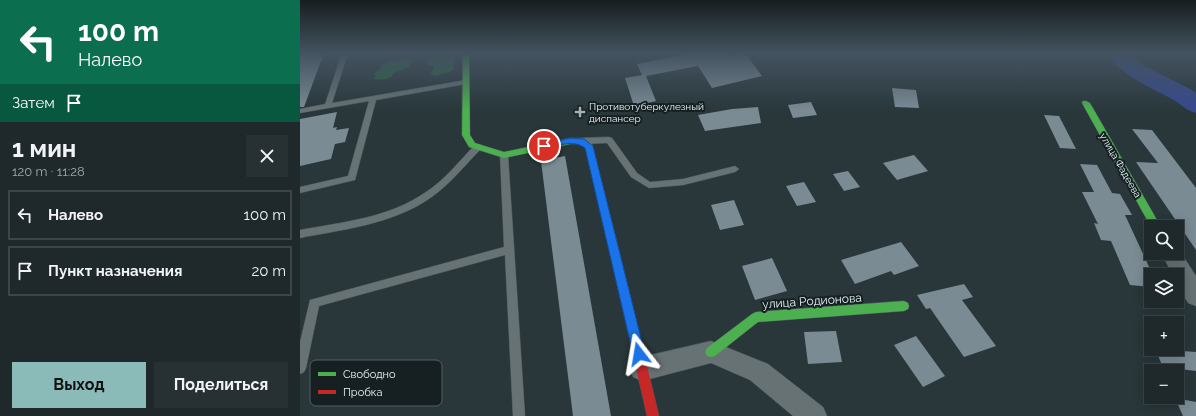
<!DOCTYPE html>
<html lang="ru">
<meta charset="utf-8">
<style>
body{margin:0;font-family:Raleway,sans-serif;background:#273134;color:#f1f3f6;height:100vh;display:flex;flex-direction:column;font-size:15px;white-space:nowrap}
*{box-sizing:border-box;margin:0}
p{font-size:13px;color:#a1a6a9}
.icon{flex:none;width:22px;height:22px;fill:none;stroke:currentColor;stroke-width:2;stroke-linecap:round;stroke-linejoin:round}
.map{position:relative;flex:1;overflow:hidden}
.side{display:flex;flex-direction:column;background:#1f292c;width:300px}
.side>*{flex:none}
.hud{background:#0b6e4f;color:#fff;overflow:hidden}
.buttons{position:absolute;left:844px;top:220px;display:grid;gap:8px}
.buttons a{display:grid;place-items:center;width:40px;height:40px;border-radius:0px;background:#1f292c;box-shadow:0 2px 10px #0003,0 0 0 1px #3c4548;font-size:20px}
.pin{position:absolute;display:grid;place-items:center;width:34px;height:34px;color:#fff;margin:-17px;border:2px solid #fff;border-radius:50%;box-shadow:0 1px 4px #0007}
.me{position:absolute;width:44px;margin:-22px;rotate:346deg;stroke-linejoin:round;filter:drop-shadow(0 0 3px #0008)}
.turn{display:flex;align-items:center;gap:14px;height:84px;padding:0 12px;font-size:18px}
.turn .icon{width:52px;height:52px;stroke-width:2.5}
.turn b{display:block;font-size:28px;line-height:34px}
.then{display:flex;align-items:center;height:38px;padding:0 12px;background:#0003;gap:8px;font-size:15px}
.round{display:grid;place-items:center;flex:none;width:42px;height:42px;border-radius:0px;background:#273134}
.overview{display:flex;align-items:center;justify-content:space-between;height:68px;padding:0 12px}
h1{font-size:24px;font-weight:700;line-height:30px}
.button{display:flex;gap:8px;margin-top:auto;padding:8px 12px}
.button a{flex:1;height:46px;border-radius:0px;background:#8bbbb9;color:#111;font-size:16px;font-weight:700;line-height:46px;text-align:center}
.button a+a{background:#273134;color:#f1f3f6}
ul{padding:0;list-style:none}
li{display:flex;align-items:center;gap:12px;height:50px;margin:0 8px 6px;padding:0 4px;border:2px solid #3c4548;border-radius:0px}
li div{flex:1}
li b{display:block;font-size:15px}
li em{font-style:normal}
main{display:flex;flex:1;min-height:0}
.map>svg:first-child{display:block}
.green{fill:#296442}
.lines{fill:none;stroke-linecap:round;stroke-linejoin:round}
.river{fill:#37498f;fill-rule:evenodd}
.building{fill:#7a8b94}
.lane-casing{stroke:#495557;stroke-width:1}
.street-casing{stroke:#495557;stroke-width:1}
.fast-casing{stroke:#495557;stroke-width:1}
.jam-casing{stroke:#495557;stroke-width:1}
.lane{fill:#667274;fill-rule:evenodd}
.street{fill:#667274;fill-rule:evenodd}
.fast{fill:#4caf50;fill-rule:evenodd}
.jam{fill:#c62828;fill-rule:evenodd}
.route{fill:#1a73e8;stroke:#114b97}
.poi-dot{fill:#a3b1b4;stroke:#162022;stroke-width:1.5}
.labels{text-anchor:middle;stroke-width:4;stroke-linejoin:round;paint-order:stroke}
.poi-label{font-size:10px;fill:#e5f3f6;stroke:#162022;text-anchor:start}
.street-label{font-size:10px;fill:#e5f3f6;stroke:#162022}
.near-street-label{font-size:12px;fill:#e5f3f6;stroke:#162022}
.key{fill:#162022;stroke:#545f62;stroke-width:1}
.key-label{font-size:11px;fill:#e5f3f6}
</style>
<main>
<section class="side">
<div class="hud">
<div class="turn"><svg class="icon" aria-label="left" viewBox="0 0 24 24"><path d="M17 20v-9H6M10 6l-5 5 5 5"/></svg><div><b>100 m</b>Налево</div></div>
<div class="then">Затем<svg class="icon" aria-label="arrive" viewBox="0 0 24 24"><path d="M6 21V4h12l-3 4 3 4H6"/></svg></div>
</div>
<div class="overview"><div><h1>1 мин</h1><p>120 m · 11:28</p></div><a class="round"><svg class="icon" aria-label="close" viewBox="0 0 24 24"><path d="M6 6l12 12M18 6L6 18"/></svg></a></div>
<ul>
<li><svg class="icon" aria-label="left" viewBox="0 0 24 24"><path d="M17 20v-9H6M10 6l-5 5 5 5"/></svg><div><b>Налево</b></div><em>100 m</em></li>
<li><svg class="icon" aria-label="arrive" viewBox="0 0 24 24"><path d="M6 21V4h12l-3 4 3 4H6"/></svg><div><b>Пункт назначения</b></div><em>20 m</em></li>
</ul>
<div class="button"><a>Выход</a><a>Поделиться</a></div>
</section>
<div class="map">
<svg width="896" height="416" viewBox="0 0 896 416">
<rect width="100%" height="100%" fill="#29373a"/>
<!-- green -->
<g class="green">
<path d="M133,53H152L156,57L153,60L155,63L153,66L154,69L150,72L134,76L130,73L133,70L134,66L128,65L127,62L133,57Z"/>
<path d="M202,53H259C241,62 242,53 228,55C218,56 211,59 200,58Z"/>
<path d="M103,59L113,60L109,67L92,74L93,75C89,80 80,80 74,79L76,76L74,74L81,68L82,65L92,61Z"/>
</g>
<g class="lines">
<!-- river -->
<path class="river" d="M806,53H830L843,65L892,90L896,93V113C885,110 881,104 872,99C848,86 822,76 806,53Z"/>
</g>
<!-- building -->
<g class="building">
<path d="M0,53H24L4,107H0Z"/>
<path d="M394,53H428V56L445,53L462,76L412,88L398,66L346,76L356,101L334,106L325,78L342,75L337,64Z"/>
<path d="M592,88L616,90L619,108L595,107Z"/>
<path d="M511,102L517,115L493,118L488,105Z"/>
<path d="M458,107L461,123L405,131L398,115L432,109Z"/>
<path d="M37,112L33,128L37,127L36,130L49,128L45,142L35,144L31,159L0,166V119Z"/>
<path d="M744,115L759,116L776,149L760,148Z"/>
<path d="M832,129L852,130L896,188V250L836,162L858,163Z"/>
<path d="M614,155L628,171L597,180L583,163Z"/>
<path d="M265,156L311,416H273L241,161Z"/>
<path d="M780,164L797,165L812,193L820,194L832,215H825L851,271V287L830,285L811,241L801,240L794,223L798,224L782,192H794Z"/>
<path d="M548,171L560,187L544,191L533,174Z"/>
<path d="M504,182L516,202L497,206L486,186Z"/>
<path d="M434,200L444,225L420,230L411,205Z"/>
<path d="M601,242L619,266L594,275L591,271L555,284L541,260Z"/>
<path d="M472,258L487,291L455,300L442,266Z"/>
<path d="M664,284L673,297L662,300L696,346L664,357L630,308L626,309L617,295Z"/>
<path d="M536,331L542,362L508,364L504,332Z"/>
<path d="M616,336L645,376L623,387L594,345Z"/>
<path d="M855,349L896,352V371L863,367Z"/>
<path d="M875,398L896,402V416H883Z"/>
</g>
<g class="lines">
<!-- lane casing -->
<g class="lane-casing">
<g id="lane">
<path d="M42,53H48L32,103L166,80L169,82L166,84L76,100L55,180L0,193V187L48,176L69,101L0,113V109L25,104Z"/>
<path d="M309,137L312,138L337,173L350,182L383,179L435,166L439,169L435,172L383,185L349,188L331,177L307,143L282,144L278,141L282,138Z"/>
<path d="M178,144L181,145L182,147L181,149C165,165 151,183 133,196C95,224 45,229 0,238V230C43,222 89,218 126,192C145,180 159,161 175,145Z"/>
<path d="M204,152L208,155L225,416H213L205,255L19,306L6,368L4,372L0,374V342L10,300L204,247L200,155Z"/>
</g>
</g>
<!-- street casing -->
<g class="street-casing">
<g id="street">
<path d="M877,247L896,276V306L888,303L877,283V275H873L861,253H877Z"/>
<path d="M411,341L468,364L523,407L527,416H493L450,380L411,363L342,381L333,377L330,369L333,361L342,357Z"/>
</g>
</g>
<!-- fast casing -->
<g class="fast-casing">
<g id="fast">
<path d="M163,53H169L170,135L175,143L204,152L270,138H281L292,144L320,254L318,257L315,258L312,257L310,254L285,147L279,144H270L204,158L169,147L162,135Z"/>
<path d="M783,101H786L790,103L861,227H851L782,103Z"/>
<path d="M604,301L608,303L609,306L608,309L604,311L458,322L415,356L411,357L407,356L405,352L407,348L452,314L456,312Z"/>
</g>
</g>
<!-- jam casing -->
<g class="jam-casing">
<path id="jam" d="M315,250L318,251L320,254L359,416H347L310,254L312,251Z"/>
</g>
<!-- lane -->
<use href="#lane" class="lane"/>
<!-- street -->
<use href="#street" class="street"/>
<!-- fast -->
<use href="#fast" class="fast"/>
<!-- jam -->
<use href="#jam" class="jam"/>
</g>
<!-- sky -->
<linearGradient id="sky" x2="0" y2="1"><stop stop-color="#171e20"/><stop offset="0.48" stop-color="#435360"/><stop offset="1" stop-color="#435360" stop-opacity="0"/></linearGradient>
<rect width="896" height="111" fill="url(#sky)"/>
<!-- route -->
<path class="route" d="M270,138L284,139L293,146L345,354L343,358L339,360L335,358L333,354L285,148C273,139 257,146 244,149L240,146L241,145Z"/>
<!-- markers -->
<path class="poi-dot" d="M278 106h4v4h4v4h-4v4h-4v-4h-4v-4h4z"/>
<g class="labels">
<!-- poi labels -->
<g class="poi-label">
<text x="289" y="110">Противотуберкулезный<tspan x="289" dy="12">диспансер</tspan></text>
</g>
<!-- street labels -->
<g class="street-label">
<text transform="translate(821 165) rotate(60)" y="4">улица Фадеева</text>
</g>
<!-- near-street labels -->
<g class="near-street-label">
<text transform="translate(512 301) rotate(-4)" y="4">улица Родионова</text>
</g>
</g>
<!-- legend -->
<rect x="10" y="360" width="132" height="46" rx="6" class="key"/>
<rect x="18" y="372" width="18" height="4" fill="#4caf50"/>
<rect x="18" y="390" width="18" height="4" fill="#c62828"/>
<g class="key-label">
<text x="43" y="378">Свободно</text>
<text x="43" y="396">Пробка</text>
</g>
</svg>
<div class="buttons">
<a><svg class="icon" aria-label="search" viewBox="0 0 24 24"><circle cx="10" cy="10" r="6"/><path d="M15 15l6 6"/></svg></a>
<a><svg class="icon" aria-label="layers" viewBox="0 0 24 24"><path d="M12 4l9 5-9 5-9-5zM3 14l9 5 9-5"/></svg></a>
<a>+</a>
<a>−</a>
</div>
<div class="pin" style="left:244px;top:146px;background:#d93025"><svg class="icon" aria-label="arrive" viewBox="0 0 24 24"><path d="M6 21V4h12l-3 4 3 4H6"/></svg></div>
<svg class="me" style="left:339px;top:354px" viewBox="-20 -20 40 40"><path d="M0-17L14 15 0 8-14 15z" fill="#1a73e8" stroke="#fff" stroke-width="4"/></svg>
</div>
</main>
